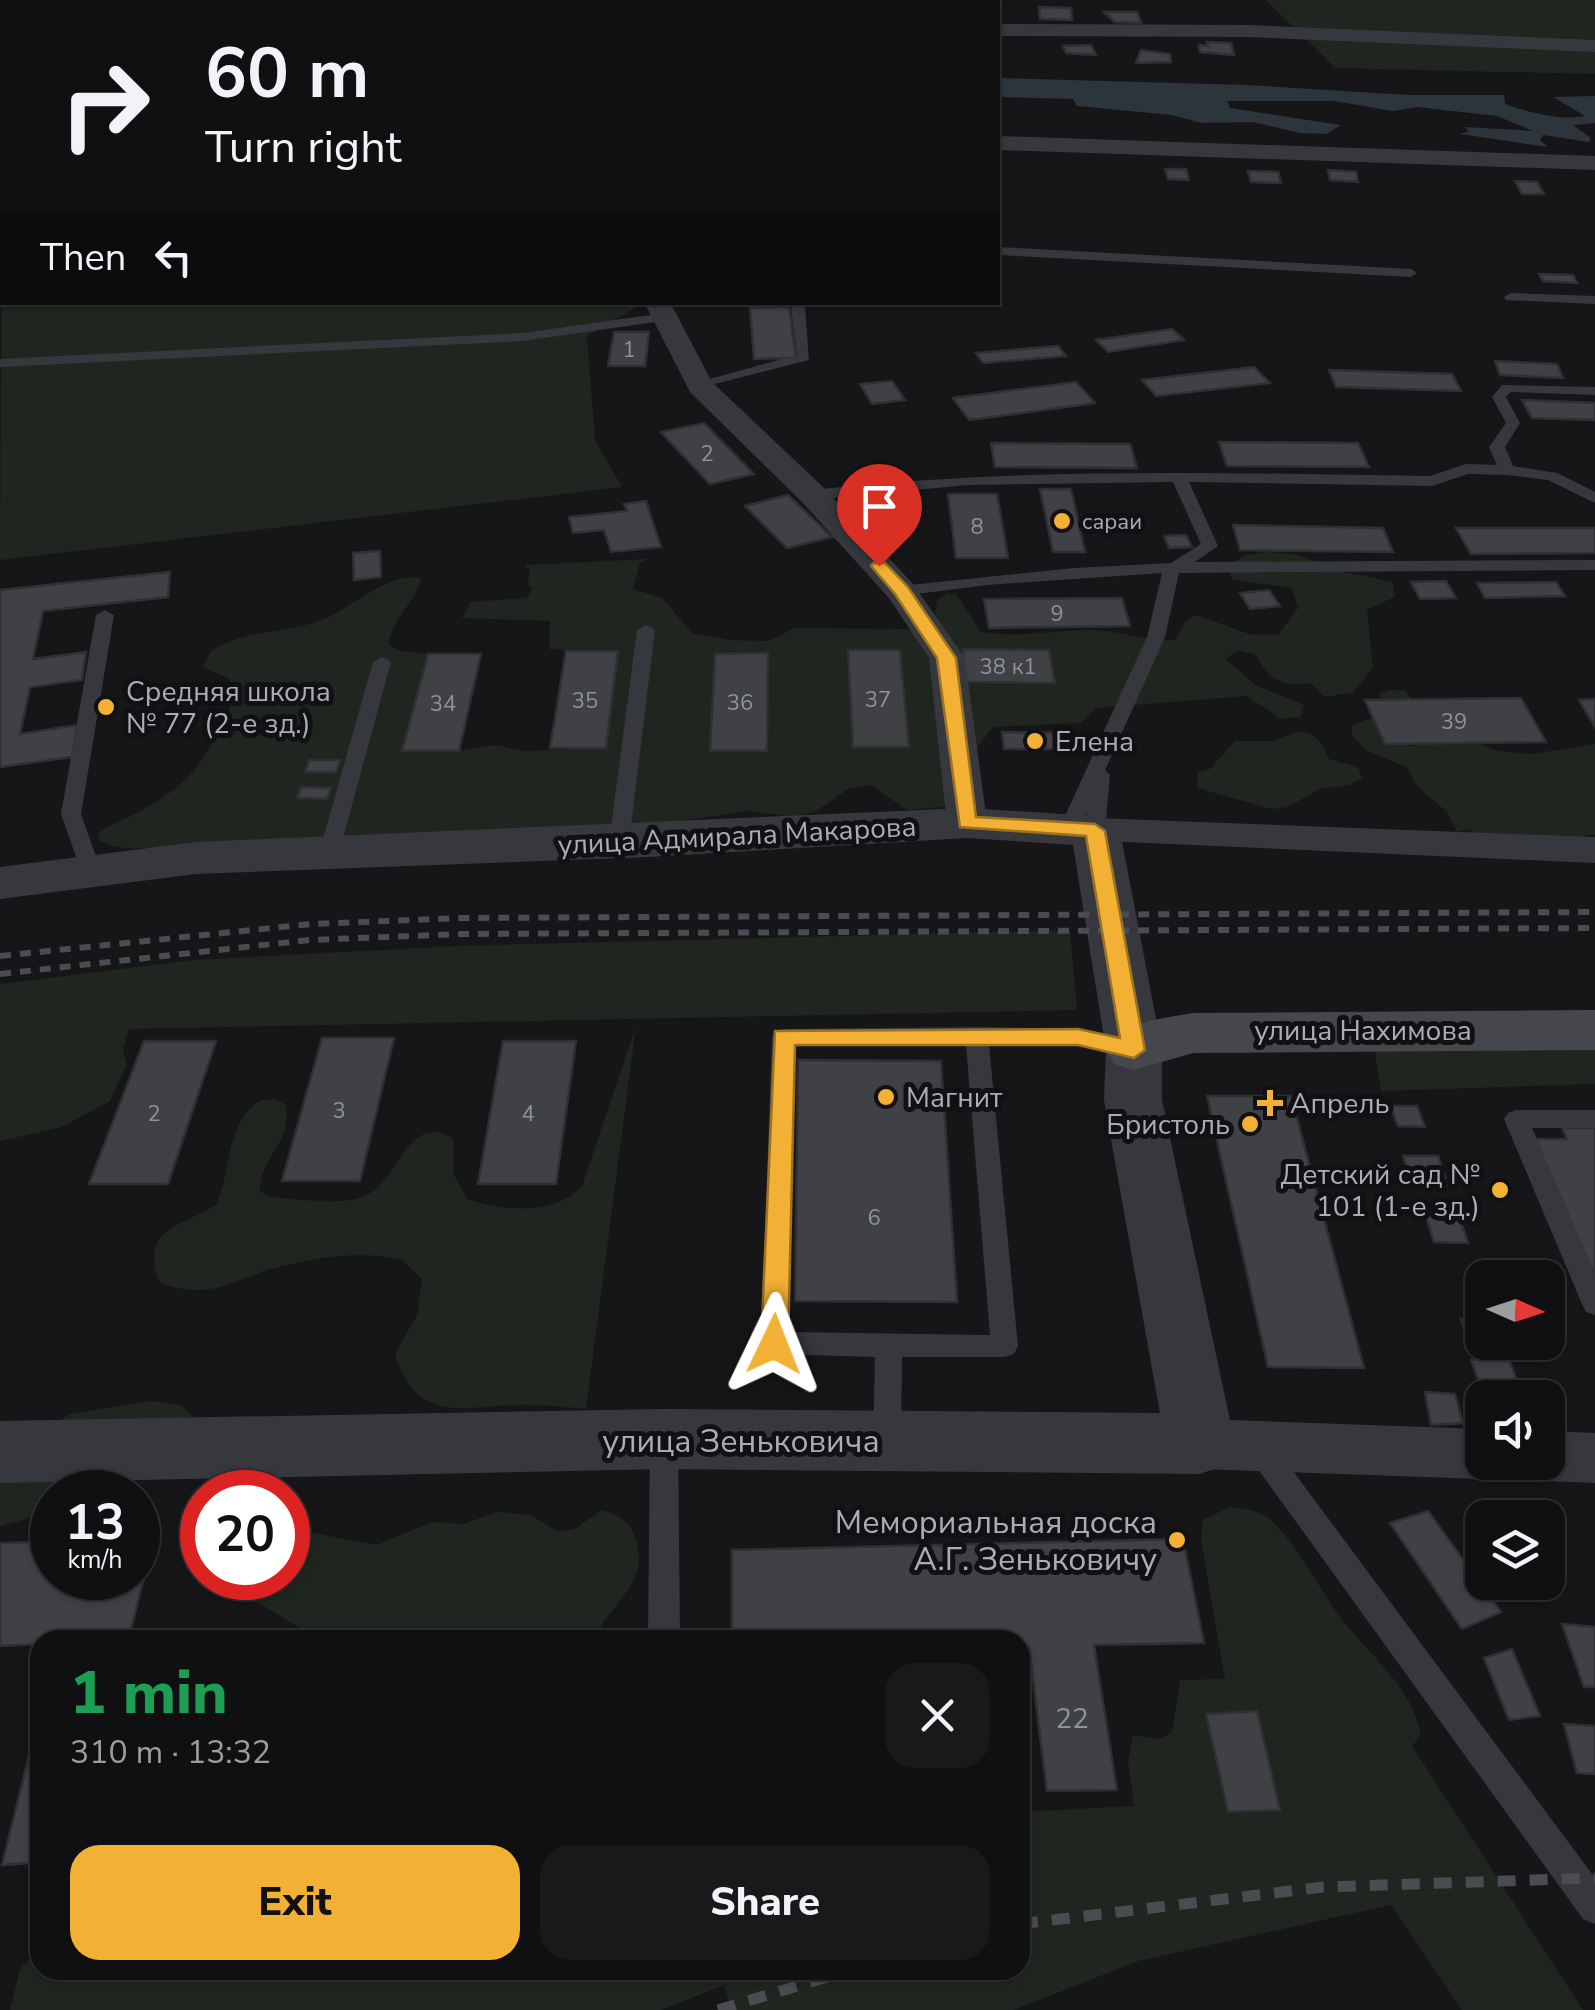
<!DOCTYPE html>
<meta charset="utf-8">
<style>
body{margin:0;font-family:"Nunito Sans",sans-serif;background:#19191b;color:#f1f3f6;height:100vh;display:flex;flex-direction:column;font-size:38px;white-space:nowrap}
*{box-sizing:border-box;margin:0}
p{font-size:32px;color:#9c9d9f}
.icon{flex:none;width:55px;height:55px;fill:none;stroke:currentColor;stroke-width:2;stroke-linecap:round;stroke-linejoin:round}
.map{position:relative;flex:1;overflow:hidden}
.panel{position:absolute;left:30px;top:1630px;width:1000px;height:350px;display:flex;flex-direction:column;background:#101012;border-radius:30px;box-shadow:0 2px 8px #0004,0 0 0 2px #303032}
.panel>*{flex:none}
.banner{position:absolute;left:0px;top:0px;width:1000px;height:305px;box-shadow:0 2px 8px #0004,0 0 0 2px #303032;background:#101012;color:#f1f3f6;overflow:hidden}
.needle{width:65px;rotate:93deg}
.fabs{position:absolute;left:1465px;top:1260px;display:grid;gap:20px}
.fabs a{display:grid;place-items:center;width:100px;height:100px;border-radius:20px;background:#101012;box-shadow:0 2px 8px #0004,0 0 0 2px #303032;font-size:50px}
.speed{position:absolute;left:30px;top:1470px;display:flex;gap:20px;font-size:50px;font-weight:700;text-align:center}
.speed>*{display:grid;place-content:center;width:130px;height:130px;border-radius:50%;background:#101012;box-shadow:0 2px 8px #0004,0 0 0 2px #303032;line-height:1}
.speed small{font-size:25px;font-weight:400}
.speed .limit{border:15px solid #d22;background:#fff;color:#111}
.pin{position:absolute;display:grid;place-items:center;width:85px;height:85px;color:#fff;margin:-102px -42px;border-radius:50% 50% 50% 0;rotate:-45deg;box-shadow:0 0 10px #0007}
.pin .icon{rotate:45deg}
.me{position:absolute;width:110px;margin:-55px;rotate:2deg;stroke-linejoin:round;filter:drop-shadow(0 0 8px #0008)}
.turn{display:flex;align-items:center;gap:35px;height:210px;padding:0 40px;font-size:45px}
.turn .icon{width:130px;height:130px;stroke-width:2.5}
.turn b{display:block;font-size:70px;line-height:85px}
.then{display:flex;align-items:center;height:95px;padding:0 40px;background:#0003;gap:20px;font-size:38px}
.round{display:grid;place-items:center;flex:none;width:105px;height:105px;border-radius:30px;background:#19191b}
.summary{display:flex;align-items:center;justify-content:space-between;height:170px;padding:0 40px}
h1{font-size:60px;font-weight:800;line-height:75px;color:#1e9e55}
.primary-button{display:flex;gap:20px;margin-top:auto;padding:20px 40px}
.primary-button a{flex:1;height:115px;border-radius:30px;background:#f2b134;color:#111;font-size:40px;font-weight:800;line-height:115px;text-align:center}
.primary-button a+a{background:#19191b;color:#f1f3f6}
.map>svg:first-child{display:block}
.green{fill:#1e261f}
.water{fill:#2c353c}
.building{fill:#404145;stroke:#303034;stroke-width:2.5}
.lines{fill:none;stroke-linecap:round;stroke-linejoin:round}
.service{fill:#37383d;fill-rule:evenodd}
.minor{fill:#37383d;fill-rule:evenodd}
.tertiary{fill:#37383d;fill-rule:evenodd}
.secondary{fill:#45474d;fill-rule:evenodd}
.rail-far1{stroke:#4a4c52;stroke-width:6;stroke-dasharray:11 9;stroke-linecap:butt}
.rail{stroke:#4a4c52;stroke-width:11;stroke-dasharray:18 14;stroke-linecap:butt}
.route{fill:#f2b134;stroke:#9d7322;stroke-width:2.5}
.poi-dot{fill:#f2b134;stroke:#111113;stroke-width:4}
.labels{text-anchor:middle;stroke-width:10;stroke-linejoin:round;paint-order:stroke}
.number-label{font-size:22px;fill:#8e929b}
.far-poi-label{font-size:22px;fill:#a8adb8;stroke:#111113;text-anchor:start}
.poi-label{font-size:28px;fill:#a8adb8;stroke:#111113;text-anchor:start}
.street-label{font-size:28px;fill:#a8adb8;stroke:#111113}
.near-number-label{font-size:28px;fill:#8e929b}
.near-street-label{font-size:32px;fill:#a8adb8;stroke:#111113}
.near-poi-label{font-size:32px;fill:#a8adb8;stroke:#111113;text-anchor:end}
</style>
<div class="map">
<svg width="1595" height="2010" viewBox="0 0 1595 2010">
<rect width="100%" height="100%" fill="#161618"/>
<!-- green -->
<g class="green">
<path d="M0,0H1034L2,2L0,45Z"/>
<path d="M1266,0H1595V74L1335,68Z"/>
<path d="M2,181V302L644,303L587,336L595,440L622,487L0,560Z"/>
<path d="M1269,552L1299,555L1340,571L1393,582L1395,597L1367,609L1373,668L1353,692L1325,697L1310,683C1282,687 1268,679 1256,655L1238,650L1225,659L1257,686L1304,705L1300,717L1281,719L1247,696L1096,708L1081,723L993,727L974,752L952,806L907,810L871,785L848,789L816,811L796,817L748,811L666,823L179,853C154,843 124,855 99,840V833C112,822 126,820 140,811C190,783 197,771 224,721C230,710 236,688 228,678L203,667L211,651C244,629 288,634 324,619C349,609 394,568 421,579C416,603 390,619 389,645L401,651L428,654L402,750L459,751L496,745L524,751L606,748L618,652L549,649L550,621L462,618L470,602L526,598L533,589L528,584L530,570L524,565L648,559L640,563L633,589L662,598L692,633L728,640L769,641L795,628L908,629L935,616L937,600L948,593L957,595L981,632C1020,638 1053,630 1091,630C1119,630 1148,642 1175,640L1185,622L1196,615L1249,634L1278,635L1298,608L1292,588L1233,580L1226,567L1245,555Z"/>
<path d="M1391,690H1406L1415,706L1403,738L1410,746L1468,739L1497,751L1532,754L1595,744V835C1560,838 1498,852 1469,829L1457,832L1447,812L1417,786L1406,767L1367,751L1351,734L1353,725L1389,712L1379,694Z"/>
<path d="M1297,732C1318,733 1321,741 1329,759L1358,767L1362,778L1350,785L1319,789L1288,807L1272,809L1197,788L1198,772L1210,769L1235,741H1273Z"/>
<path d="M1070,930L1077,1010L129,1029L123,1050L127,1064L110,1101L62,1127L0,1141V984L193,960L455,946Z"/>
<path d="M636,1026L586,1409C563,1407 539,1404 516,1405C463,1407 416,1424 395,1354L417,1315L422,1279L402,1260C363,1250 318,1257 279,1267C233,1278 211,1303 159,1282C140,1227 181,1227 216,1205C233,1168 224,1124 261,1100L275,1099L286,1105C292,1145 260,1155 260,1191L270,1197C298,1199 339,1206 365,1196C399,1182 406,1112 453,1138L454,1175L467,1199C503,1211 555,1216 582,1186Z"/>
<path d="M1595,1047V1084L1381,1091L1375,1053L1383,1048Z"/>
<path d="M151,1401L181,1405L192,1415C157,1451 101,1460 63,1492H52V1501L30,1518L0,1526V1476L68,1414Z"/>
<path d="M1230,1507C1245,1508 1262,1511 1273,1522C1298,1546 1315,1581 1335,1610C1363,1651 1413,1684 1421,1736L1412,1746L1583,2010H1462L1391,1905L1138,1961L1014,2010H732L724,1985L661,2010H10L21,1966L40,1953V1970H1020V1812L1134,1806L1128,1761L1133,1735L1160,1739L1172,1732L1180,1680L1225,1679L1201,1541L1203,1520Z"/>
<path d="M601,1510C619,1515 630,1521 636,1540C651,1584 607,1605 594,1640H320L257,1602L263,1578H288V1541L308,1532L377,1545L432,1522L464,1524L497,1512L530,1515L559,1532L575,1529Z"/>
</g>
<!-- water -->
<path class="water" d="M998,78L1247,85L1409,95H1504L1505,104C1526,112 1563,121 1585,116L1553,97L1595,96V123L1573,125L1591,138L1589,142L1543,135L1540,140L1548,147L1460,134L1469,131L1464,127L1533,131L1497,116L1417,107L1393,111L1334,101H1227L1230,108L1341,125L1327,134L1300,133L1253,122L1202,123L1171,115L1077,106L1073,99L1000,97Z"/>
<!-- building -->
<g class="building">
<path d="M1039,7L1071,8L1072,20L1040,19Z"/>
<path d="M1104,12H1137L1141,23L1115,22Z"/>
<path d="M1207,42L1231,43L1234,55L1200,52L1199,45L1208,46Z"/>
<path d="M1091,45L1096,55L1066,53L1063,46Z"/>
<path d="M1141,50L1170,54L1171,62L1136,63Z"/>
<path d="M1165,169H1186L1189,180L1168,179Z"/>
<path d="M1328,170L1356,172L1358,182L1330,180Z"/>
<path d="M1248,171L1278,172L1281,183L1251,182Z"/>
<path d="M1515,181L1537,182L1544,194H1522Z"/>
<path d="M1539,274L1573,275L1577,283L1543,281Z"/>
<path d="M789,307L796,358L754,359L750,308Z"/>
<path d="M1172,329L1184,340L1108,352L1096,340Z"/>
<path d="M614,332H649L645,366H608Z"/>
<path d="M1058,346L1066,356L983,363L976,353Z"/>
<path d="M1495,361L1557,364L1563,378L1500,375Z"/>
<path d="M1254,367L1270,383L1156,396L1142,380Z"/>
<path d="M1329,370L1452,374L1461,391L1336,387Z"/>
<path d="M892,381L905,400L872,404L860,384Z"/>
<path d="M1076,382L1095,403L969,420L953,398Z"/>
<path d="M1522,400L1595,403V420L1532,418Z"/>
<path d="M704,423L754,474L710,484L661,432Z"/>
<path d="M1219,442L1358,443L1369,467L1227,466Z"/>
<path d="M991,443L1130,444L1137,468L995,467Z"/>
<path d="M1040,489H1071L1085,552H1053Z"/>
<path d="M948,494H997L1008,558H956Z"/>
<path d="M788,495L832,537L787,548L745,506Z"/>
<path d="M646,501L661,547L611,552L604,530L573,533L569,517L627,511L624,504Z"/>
<path d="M1233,525L1383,528L1393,552L1240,550Z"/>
<path d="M1456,528H1595V553L1471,554Z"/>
<path d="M1186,535L1192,547L1169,548L1164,536Z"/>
<path d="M380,551L381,577L354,580L353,553Z"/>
<path d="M170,572L168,597L43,611L33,659L86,652L82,680L30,687L20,734L77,725L72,757L0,767V590Z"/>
<path d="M1446,581L1456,598L1420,599L1411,582Z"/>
<path d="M1556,582L1565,596L1485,598L1477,583Z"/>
<path d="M1269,590L1280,606L1250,609L1240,593Z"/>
<path d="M1122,598L1130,626L989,628L984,599Z"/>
<path d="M963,649L1049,650L1055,683L965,682Z"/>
<path d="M848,650H900L909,747H853Z"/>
<path d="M566,651H618L606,748H550Z"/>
<path d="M768,653L767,751H710L715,654Z"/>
<path d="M428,654H481L459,751H402Z"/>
<path d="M1521,698L1546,742L1385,744L1365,700Z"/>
<path d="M1595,699V727L1579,700Z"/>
<path d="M1002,732L1066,733L1068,749H1004Z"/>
<path d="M309,760H340L336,772H305Z"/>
<path d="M301,787L331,788L327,799L297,798Z"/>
<path d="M322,1038H394L360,1181H282Z"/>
<path d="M144,1041H216L168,1184H89Z"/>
<path d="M503,1041H576L556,1184H478Z"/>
<path d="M798,1060L941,1061L957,1302L795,1301Z"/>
<path d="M1207,1096H1291L1364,1368L1268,1367Z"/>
<path d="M1390,1106H1417L1425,1127L1398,1126Z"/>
<path d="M1562,1128H1595V1287L1531,1139H1567Z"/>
<path d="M1403,1156H1438L1448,1185L1412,1184Z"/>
<path d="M1425,1213H1458L1468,1243L1434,1242Z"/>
<path d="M1461,1319H1482V1342H1505L1509,1354L1471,1353Z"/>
<path d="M1509,1359L1521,1392L1483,1393L1471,1360Z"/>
<path d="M1425,1392L1455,1394L1463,1423L1431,1425Z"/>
<path d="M1428,1511L1501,1612L1462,1629L1390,1523Z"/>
<path d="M138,1539H154L128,1640H40V1644L0,1646V1543L52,1542V1578H138Z"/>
<path d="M1183,1539L1204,1643L1094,1645L1117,1790L1047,1791L1029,1647H1020V1640H732V1550Z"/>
<path d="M1562,1624L1595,1627V1687H1584Z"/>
<path d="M1512,1649L1540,1716L1509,1720L1484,1658Z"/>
<path d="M1257,1711L1280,1810L1228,1812L1206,1714Z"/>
<path d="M1564,1724L1595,1726V1774L1577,1773Z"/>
<path d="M40,1755V1862L2,1865L29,1756Z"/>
</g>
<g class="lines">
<!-- service -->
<g class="service">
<path d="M998,247L1411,269L1417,273L1411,277L998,255Z"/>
<path d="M1511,293L1595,296V304L1506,300L1504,297Z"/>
<path d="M798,304L805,308L809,360L695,389V383L797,355L791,308Z"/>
<path d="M664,313L669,314V320L523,341L0,367V359L523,333Z"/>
<path d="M1502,385L1595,387V395L1511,392L1506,397L1520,423L1505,447L1513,466L1557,473L1595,492V503L1548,480L1507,475L1468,474L1432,486L1189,482L1218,546L1195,562L1595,560V570L1179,573L1165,637L1105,770L1110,775L1105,831L1095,837L1085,831L1087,812L1076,833H1062L1059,829L1147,637L1162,573L987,585L901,596L893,591L901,586L1074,568L1171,563L1201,544L1173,482L967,485L813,500L805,495L813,490C1019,467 1224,473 1430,476L1466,464L1497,465L1489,447L1506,423L1492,397Z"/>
<path d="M105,610L114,615L81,814L101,871L91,878L81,871L61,814L96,615Z"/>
<path d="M646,625L655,630L629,842L619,848L609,842L637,630Z"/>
<path d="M382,657L391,662L339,853L336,858H322L319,853L373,662Z"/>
<path d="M977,1027L1078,1029L1142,1044L1146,1050L1134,1058L1078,1045H989L1018,1346L1014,1354L1004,1357H902L901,1440L897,1449L887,1452L877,1449L873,1440L875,1357L775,1354L765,1351L761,1343L772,1037L783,1029ZM794,1045H966L990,1335L789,1332Z"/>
<path d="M1516,1110H1595V1128H1532L1595,1273V1315L1586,1312L1582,1304L1504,1119L1508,1113Z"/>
<path d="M664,1430L674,1433L678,1442L680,1640H648L650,1442L654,1433Z"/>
<path d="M1260,1437L1270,1440L1595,1878V1924L1583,1919L1250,1458L1246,1449L1250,1440Z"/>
</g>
<!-- minor -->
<g class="minor">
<rect x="650" y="0" width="18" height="2"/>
<path d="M998,24L1247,25L1595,40V52L1247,37L998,36Z"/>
<path d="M998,136L1595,156V170L998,150Z"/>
<path d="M644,302H670L712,382L824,488L913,584L965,658L987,823L981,832L967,835L953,832L947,823L929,658L889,598L802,502L690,392Z"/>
<path d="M1095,818L1595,837V863L1081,840L1075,831L1081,822Z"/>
<path d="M1200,1419L1482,1429V1462H1507L1502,1472L1482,1479L1200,1469L1180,1462L1172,1444L1180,1426Z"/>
<path d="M1548,1431L1595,1433V1483L1548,1481L1528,1474L1523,1462H1548Z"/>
</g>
<!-- tertiary -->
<path class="tertiary" d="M967,808L1095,816L1112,820L1120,831L1162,1050V1100L1235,1444L1225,1465L1200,1474L664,1469L0,1483V1421L664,1409L1160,1413L1104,1100L1106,1050L1073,845L967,838L648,857L196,874L0,899V867L196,842Z"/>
<!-- secondary -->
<path class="secondary" d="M1595,1010V1050L1193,1053L1134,1070L1114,1064L1106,1050C1123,1020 1162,1019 1193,1013Z"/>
<!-- rail-far1 -->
<g class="rail-far1">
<path d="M0,956L311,924L463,918L1595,912"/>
<path d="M0,974L309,940L463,934L1595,928"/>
</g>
<!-- rail -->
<g class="rail">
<path d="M1020,1924L1323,1887L1595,1878"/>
<path d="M718,2010L850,1970"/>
</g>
</g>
<!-- route -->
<path class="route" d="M873,563H885L908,587L956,658L976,817L1095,824L1105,831L1145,1050L1134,1058L1078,1045H795L788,1344L784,1352H765L761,1344L775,1031L1078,1029L1120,1038L1086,836L960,827L937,658L895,594L871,566Z"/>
<!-- markers -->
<g class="poi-dot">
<circle cx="1062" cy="521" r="10"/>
<circle cx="106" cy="707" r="10"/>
<circle cx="1035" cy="741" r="10"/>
<circle cx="886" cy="1097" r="10"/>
<path d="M1265 1088h10v10h10v10h-10v10h-10v-10h-10v-10h10z"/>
<circle cx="1250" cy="1124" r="10"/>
<circle cx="1500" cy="1190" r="10"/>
<circle cx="1177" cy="1540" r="10"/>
</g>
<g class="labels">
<!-- number labels -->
<g class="number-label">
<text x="629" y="357">1</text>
<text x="707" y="461">2</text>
<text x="977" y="534">8</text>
<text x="1057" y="621">9</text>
<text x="1008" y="674">38 к1</text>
<text x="878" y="707">37</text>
<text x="585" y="708">35</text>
<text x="740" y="710">36</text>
<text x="443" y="711">34</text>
<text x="1454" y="729">39</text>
<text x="339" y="1118">3</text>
<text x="154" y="1121">2</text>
<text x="528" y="1121">4</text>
<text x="874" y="1225">6</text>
</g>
<!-- far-poi labels -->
<g class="far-poi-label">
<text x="1082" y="529">сараи</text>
</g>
<!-- poi labels -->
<g class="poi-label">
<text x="126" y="701">Средняя школа<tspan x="126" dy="32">№ 77 (2-е зд.)</tspan></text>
<text x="1055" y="751">Елена</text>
<text x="906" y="1107">Магнит</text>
<text x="1290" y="1113">Апрель</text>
<text x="1230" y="1134" text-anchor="end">Бристоль</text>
<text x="1480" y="1184" text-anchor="end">Детский сад №<tspan x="1480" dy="32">101 (1-е зд.)</tspan></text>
</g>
<!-- street labels -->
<g class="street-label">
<text transform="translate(737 835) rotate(-3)" y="10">улица Адмирала Макарова</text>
<text x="1363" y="1040">улица Нахимова</text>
</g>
<!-- near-number labels -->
<g class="near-number-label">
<text x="1072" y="1728">22</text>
</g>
<!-- near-street labels -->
<g class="near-street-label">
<text x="741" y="1452">улица Зеньковича</text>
</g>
<!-- near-poi labels -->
<g class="near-poi-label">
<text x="1157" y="1533">Мемориальная доска<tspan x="1157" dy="37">А.Г. Зеньковичу</tspan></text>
</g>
</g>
</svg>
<div class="fabs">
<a><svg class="needle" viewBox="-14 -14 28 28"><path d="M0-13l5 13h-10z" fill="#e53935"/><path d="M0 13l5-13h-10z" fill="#9c9d9f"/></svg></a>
<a><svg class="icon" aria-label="sound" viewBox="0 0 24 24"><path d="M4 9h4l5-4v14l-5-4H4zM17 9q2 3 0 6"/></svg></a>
<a><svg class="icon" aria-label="layers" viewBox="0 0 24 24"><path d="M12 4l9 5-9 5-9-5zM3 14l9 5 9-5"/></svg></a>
</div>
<div class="speed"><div>13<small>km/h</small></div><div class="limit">20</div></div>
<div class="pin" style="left:879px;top:566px;background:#d93025"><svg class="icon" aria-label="arrive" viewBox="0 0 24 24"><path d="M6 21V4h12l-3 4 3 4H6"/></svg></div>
<svg class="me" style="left:774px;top:1344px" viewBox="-20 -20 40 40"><path d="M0-17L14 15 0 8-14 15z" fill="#f2b134" stroke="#fff" stroke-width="4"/></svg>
<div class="banner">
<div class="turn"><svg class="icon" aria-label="right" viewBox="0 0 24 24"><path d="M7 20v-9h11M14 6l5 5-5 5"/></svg><div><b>60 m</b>Turn right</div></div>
<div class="then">Then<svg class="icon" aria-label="left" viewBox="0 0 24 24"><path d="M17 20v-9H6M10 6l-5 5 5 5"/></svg></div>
</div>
<section class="panel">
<div class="summary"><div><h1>1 min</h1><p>310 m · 13:32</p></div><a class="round"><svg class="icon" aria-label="close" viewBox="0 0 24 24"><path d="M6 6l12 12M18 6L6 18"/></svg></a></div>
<div class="primary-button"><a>Exit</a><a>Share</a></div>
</section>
</div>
